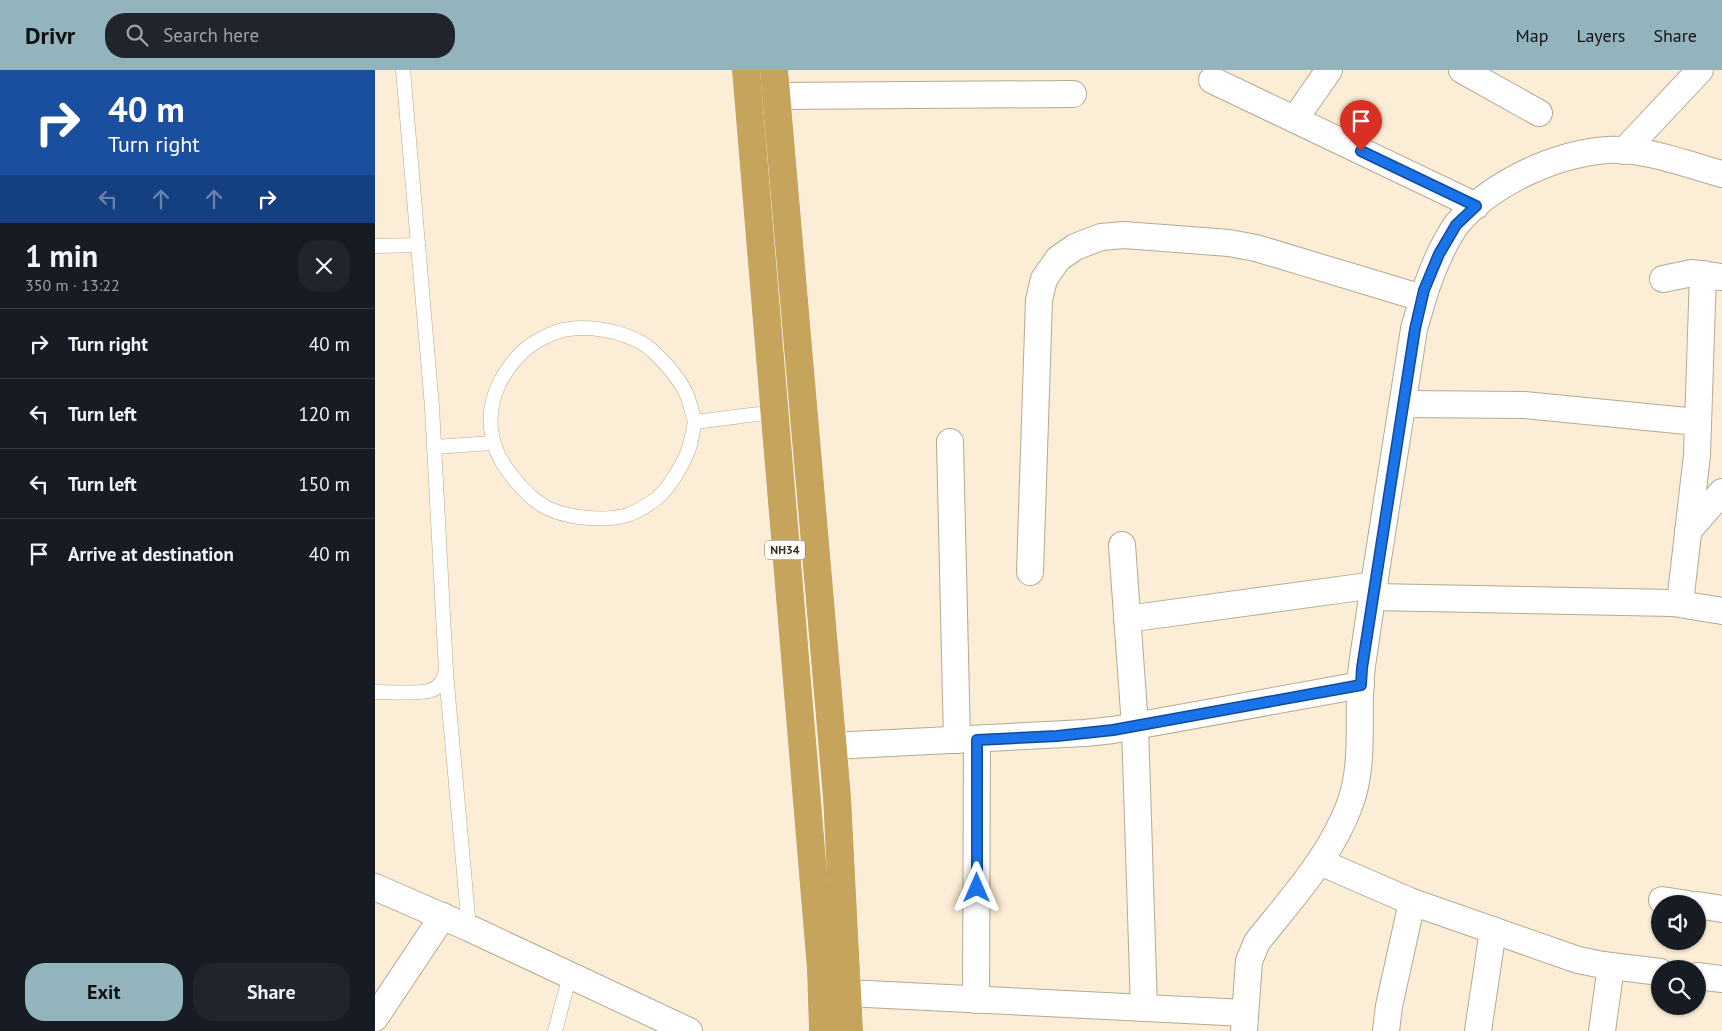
<!DOCTYPE html>
<meta charset="utf-8">
<style>
body{margin:0;font-family:"PT Sans",sans-serif;background:#20242c;color:#f1f3f6;height:100vh;display:flex;flex-direction:column;font-size:19px;white-space:nowrap}
*{box-sizing:border-box;margin:0}
p{font-size:16px;color:#9ea1a6}
.icon{flex:none;width:28px;height:28px;fill:none;stroke:currentColor;stroke-width:2;stroke-linecap:round;stroke-linejoin:round}
.map{position:relative;flex:1;overflow:hidden}
.details{display:flex;flex-direction:column;background:#171b24;width:375px}
.details>*{flex:none}
.guide{background:#1a4fa0;color:#fff;overflow:hidden}
.fabs{position:absolute;left:1276px;top:825px;display:grid;gap:10px}
.fabs a{display:grid;place-items:center;width:55px;height:55px;border-radius:50%;background:#171b24;box-shadow:0 1px 4px #0004;font-size:25px}
.pin{position:absolute;display:grid;place-items:center;width:42px;height:42px;color:#fff;margin:-51px -21px;border-radius:50% 50% 50% 0;rotate:-45deg;box-shadow:0 0 5px #0007}
.pin .icon{rotate:45deg}
.me{position:absolute;width:55px;margin:-28px;rotate:0deg;stroke-linejoin:round;filter:drop-shadow(0 0 4px #0008)}
.turn{display:flex;align-items:center;gap:18px;height:105px;padding:0 25px;font-size:22px}
.turn .icon{width:65px;height:65px;stroke-width:2.5}
.turn b{display:block;font-size:35px;line-height:42px}
.lanes{display:flex;align-items:center;height:48px;padding:0 25px;background:#0003;justify-content:center;gap:25px;direction:ltr}
.lanes .off{opacity:.35}
.round{display:grid;place-items:center;flex:none;width:52px;height:52px;border-radius:20px;background:#20242c}
.headline{display:flex;align-items:center;justify-content:space-between;height:85px;padding:0 25px}
h1{font-size:30px;font-weight:600;line-height:38px}
.button{display:flex;gap:10px;margin-top:auto;padding:10px 25px}
.button a{flex:1;height:58px;border-radius:20px;background:#94b4bd;color:#111;font-size:20px;font-weight:600;line-height:58px;text-align:center}
.button a+a{background:#20242c;color:#f1f3f6}
ul{padding:0;list-style:none}
li{display:flex;align-items:center;gap:15px;height:70px;padding:0 25px;border-top:1px solid #363941}
li div{flex:1}
li b{display:block;font-size:19px}
li em{font-style:normal}
header{display:flex;align-items:center;gap:30px;box-sizing:border-box;height:70px;padding:0 25px;background:#94b4bd;color:#111}
header strong{font-size:24px}
nav{display:flex;gap:28px;margin-inline-start:auto;font-size:18px}
.search{width:350px;height:45px;background:#20242c;display:flex;align-items:center;gap:12px;box-sizing:border-box;padding:0 18px;border-radius:20px;color:#9ea1a6;font-size:19px}
main{display:flex;flex:1;min-height:0}
.map>svg:first-child{display:block}
.lines{fill:none;stroke-linecap:round;stroke-linejoin:round}
.service-casing{stroke:#b5a992;stroke-width:15}
.minor-casing{stroke:#b5a992;stroke-width:28}
.trunk-casing{stroke:#fff;stroke-width:29}
.service{stroke:#fff;stroke-width:14}
.minor{stroke:#fff;stroke-width:26}
.trunk{stroke:#c7a45b;stroke-width:28}
.route-casing{stroke:#114b97;stroke-width:12}
.route{stroke:#1a73e8;stroke-width:9}
.labels{text-anchor:middle;stroke-width:5;stroke-linejoin:round;paint-order:stroke}
.shield{fill:#fffcf7;stroke:#716c65;stroke-width:1}
.shield-label{font-size:12px;font-weight:bold;fill:#342f26}
</style>
<header>
<strong>Drivr</strong>
<div class="search"><svg class="icon" aria-label="search" viewBox="0 0 24 24"><circle cx="10" cy="10" r="6"/><path d="M15 15l6 6"/></svg>Search here</div>
<nav><a>Map</a><a>Layers</a><a>Share</a></nav>
</header>
<main>
<section class="details">
<div class="guide">
<div class="turn"><svg class="icon" aria-label="right" viewBox="0 0 24 24"><path d="M7 20v-9h11M14 6l5 5-5 5"/></svg><div><b>40 m</b>Turn right</div></div>
<div class="lanes"><svg class="icon off" aria-label="left" viewBox="0 0 24 24"><path d="M17 20v-9H6M10 6l-5 5 5 5"/></svg><svg class="icon off" aria-label="ahead" viewBox="0 0 24 24"><path d="M12 20V5M6 11l6-6 6 6"/></svg><svg class="icon off" aria-label="ahead" viewBox="0 0 24 24"><path d="M12 20V5M6 11l6-6 6 6"/></svg><svg class="icon" aria-label="right" viewBox="0 0 24 24"><path d="M7 20v-9h11M14 6l5 5-5 5"/></svg></div>
</div>
<div class="headline"><div><h1>1 min</h1><p>350 m · 13:22</p></div><a class="round"><svg class="icon" aria-label="close" viewBox="0 0 24 24"><path d="M6 6l12 12M18 6L6 18"/></svg></a></div>
<ul>
<li><svg class="icon" aria-label="right" viewBox="0 0 24 24"><path d="M7 20v-9h11M14 6l5 5-5 5"/></svg><div><b>Turn right</b></div><em>40 m</em></li>
<li><svg class="icon" aria-label="left" viewBox="0 0 24 24"><path d="M17 20v-9H6M10 6l-5 5 5 5"/></svg><div><b>Turn left</b></div><em>120 m</em></li>
<li><svg class="icon" aria-label="left" viewBox="0 0 24 24"><path d="M17 20v-9H6M10 6l-5 5 5 5"/></svg><div><b>Turn left</b></div><em>150 m</em></li>
<li><svg class="icon" aria-label="arrive" viewBox="0 0 24 24"><path d="M6 21V4h12l-3 4 3 4H6"/></svg><div><b>Arrive at destination</b></div><em>40 m</em></li>
</ul>
<div class="button"><a>Exit</a><a>Share</a></div>
</section>
<div class="map">
<svg width="1347" height="961" viewBox="0 0 1347 961">
<rect width="100%" height="100%" fill="#fbedd6"/>
<g class="lines">
<!-- service casing -->
<g class="service-casing">
<g id="service">
<path d="M0,176L43,175"/>
<path d="M320,352C317,343 315,332 311,323C305,309 281,281 267,273C246,261 217,256 194,259C183,260 171,266 162,271C145,281 134,295 125,312C110,342 113,374 133,401C142,413 151,424 164,433C185,448 231,453 255,444C264,441 274,434 281,429C294,419 311,390 315,375C317,367 318,360 320,352L399,342"/>
<path d="M60,377L117,373"/>
<path d="M71,603L94,858"/>
<path d="M0,622C14,622 41,624 53,621C64,619 69,610 71,601L57,337L28,0"/>
<path d="M180,961L195,905"/>
</g>
</g>
<!-- minor casing -->
<g class="minor-casing">
<g id="minor">
<path d="M1087,0L1164,43"/>
<path d="M837,10L1101,136"/>
<path d="M401,26L698,24"/>
<path d="M920,49L954,0"/>
<path d="M1249,81L1325,0"/>
<path d="M1288,209L1317,203L1347,207"/>
<path d="M1028,334L1149,335L1322,352"/>
<path d="M575,372L582,670"/>
<path d="M1313,461L1347,422"/>
<path d="M747,475L760,656L769,938"/>
<path d="M655,502L664,230L669,209L683,189L700,177L726,167L749,165L854,173L881,178L1047,228"/>
<path d="M998,527L1298,533L1347,541"/>
<path d="M1305,533L1322,385L1328,204"/>
<path d="M752,549L1000,515"/>
<path d="M457,676L710,663L738,660L986,615"/>
<path d="M945,792L1037,832L1203,890L1228,895L1285,902"/>
<path d="M0,817L94,858L314,961"/>
<path d="M1287,830L1313,834"/>
<path d="M1322,835L1347,839"/>
<path d="M1322,906L1347,909"/>
<path d="M472,923L870,943"/>
<path d="M601,930L602,669"/>
<path d="M0,948L68,846"/>
<path d="M869,961L874,891L882,872C916,829 956,786 975,734C991,690 981,641 987,596C1003,483 1022,371 1039,259C1048,227 1056,199 1072,170C1075,165 1078,159 1082,154C1116,113 1180,84 1232,80C1266,77 1314,95 1347,104"/>
<path d="M1011,961L1014,936L1037,832"/>
<path d="M1103,961L1118,860"/>
<path d="M1227,961L1236,896"/>
</g>
</g>
<!-- trunk casing -->
<g class="trunk-casing">
<g id="trunk">
<path d="M371,0L446,899L448,961"/>
<path d="M399,0L462,727L474,961"/>
</g>
</g>
<!-- service -->
<use href="#service" class="service"/>
<!-- minor -->
<use href="#minor" class="minor"/>
<!-- trunk -->
<use href="#trunk" class="trunk"/>
</g>
<g class="lines">
<!-- route casing -->
<g class="route-casing">
<path id="route" d="M602,818V670L682,666L738,660L986,615L987,598L1040,259L1049,220L1064,184L1081,155L1101,136L986,81"/>
</g>
<!-- route -->
<use href="#route" class="route"/>
</g>
<g class="labels">
<!-- shield labels -->
<rect class="shield" x="390" y="470.5" width="40" height="19" rx="4"/>
<g class="shield-label">
<text x="410" y="484">NH34</text>
</g>
</g>
</svg>
<div class="fabs">
<a><svg class="icon" aria-label="sound" viewBox="0 0 24 24"><path d="M4 9h4l5-4v14l-5-4H4zM17 9q2 3 0 6"/></svg></a>
<a><svg class="icon" aria-label="search" viewBox="0 0 24 24"><circle cx="10" cy="10" r="6"/><path d="M15 15l6 6"/></svg></a>
</div>
<div class="pin" style="left:986px;top:81px;background:#d93025"><svg class="icon" aria-label="arrive" viewBox="0 0 24 24"><path d="M6 21V4h12l-3 4 3 4H6"/></svg></div>
<svg class="me" style="left:602px;top:818px" viewBox="-20 -20 40 40"><path d="M0-17L14 15 0 8-14 15z" fill="#1a73e8" stroke="#fff" stroke-width="4"/></svg>
</div>
</main>
